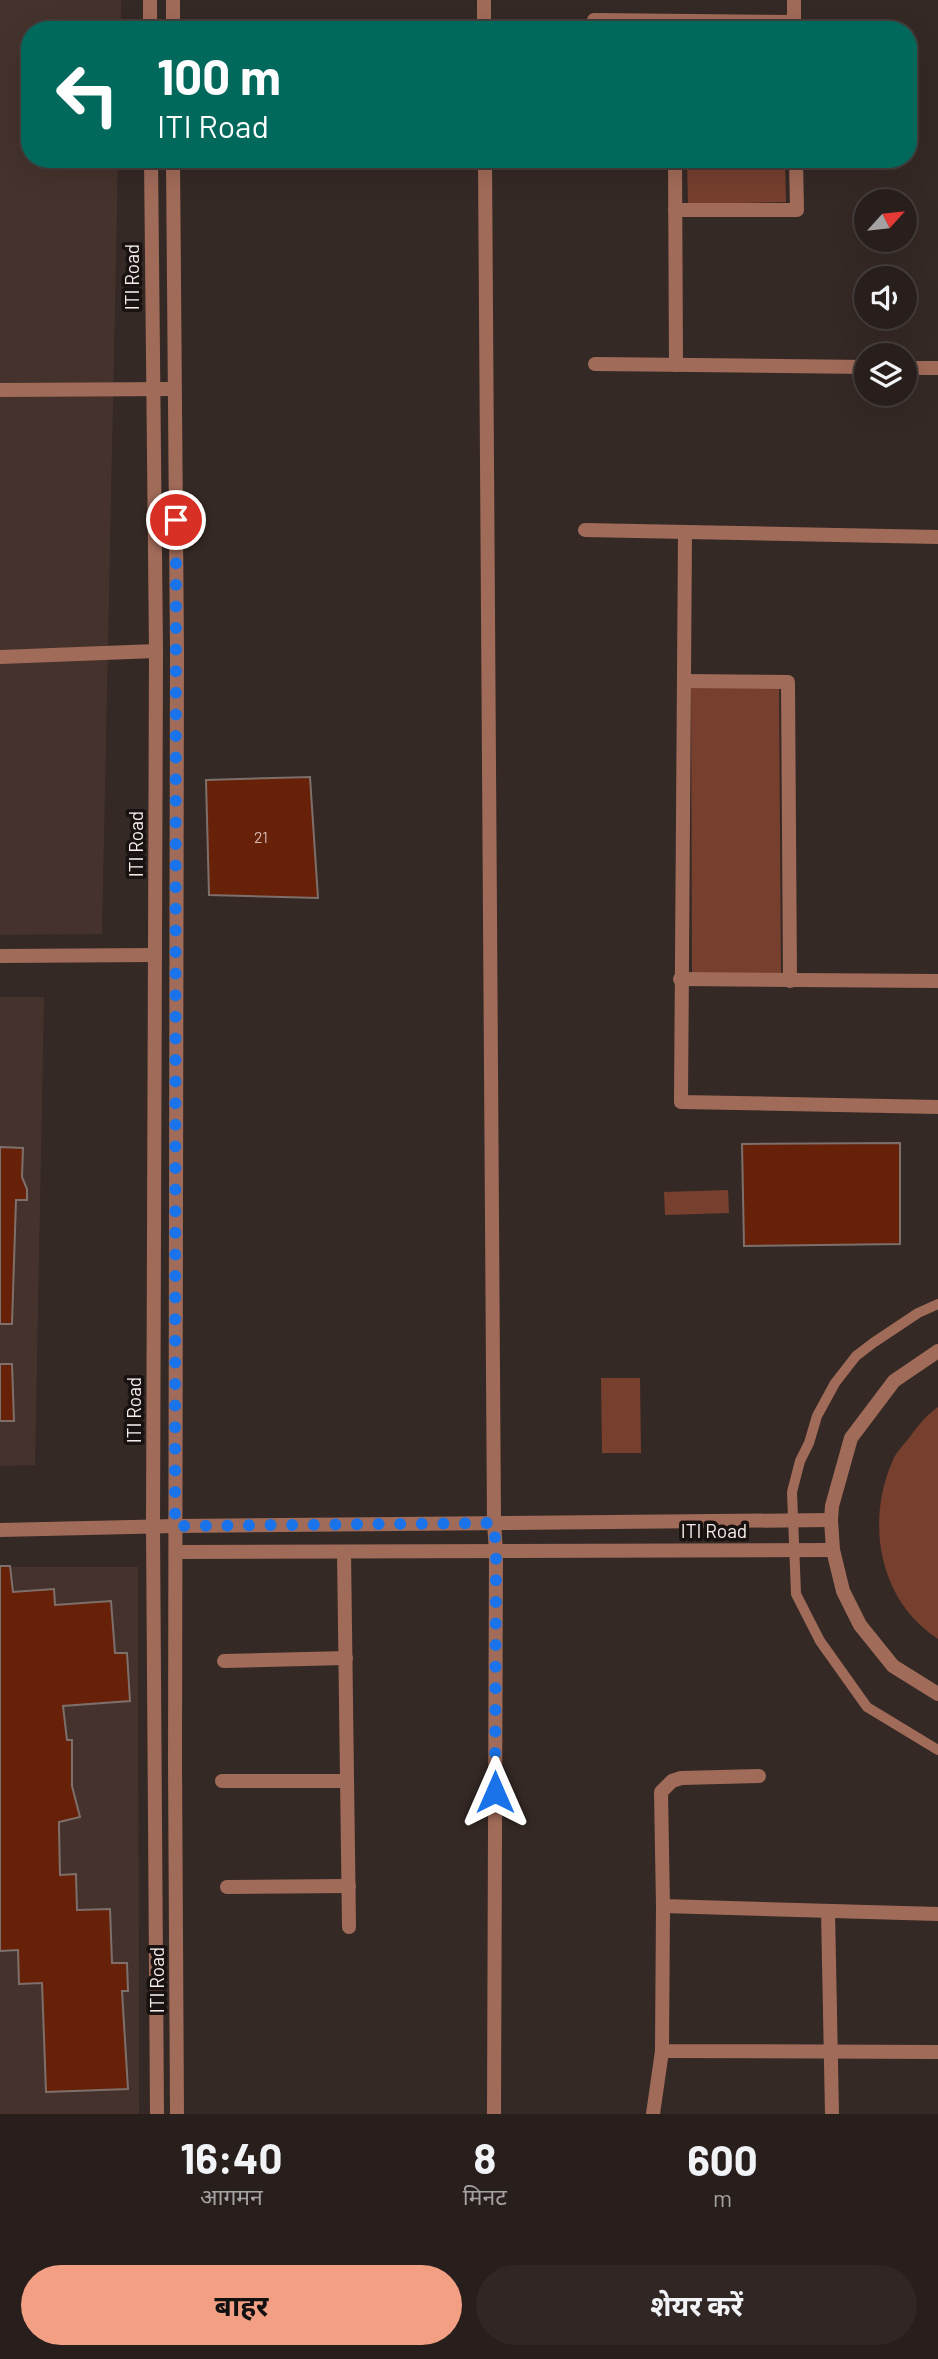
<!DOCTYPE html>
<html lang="hi">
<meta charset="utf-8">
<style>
body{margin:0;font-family:Barlow,"Noto Sans Devanagari",sans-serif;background:#302725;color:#f1f3f6;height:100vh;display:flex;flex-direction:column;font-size:26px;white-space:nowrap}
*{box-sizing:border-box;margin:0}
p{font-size:23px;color:#a5a2a3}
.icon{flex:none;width:38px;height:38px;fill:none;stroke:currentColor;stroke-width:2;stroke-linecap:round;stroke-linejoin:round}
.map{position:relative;height:2114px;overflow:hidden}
.drawer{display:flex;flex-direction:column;background:#281f1c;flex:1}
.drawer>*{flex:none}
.hud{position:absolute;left:21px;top:21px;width:896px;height:147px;border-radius:28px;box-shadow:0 7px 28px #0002,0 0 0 2px #443d3b;background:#00695c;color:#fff;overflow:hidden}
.needle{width:46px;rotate:63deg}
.tools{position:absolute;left:854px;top:189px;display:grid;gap:14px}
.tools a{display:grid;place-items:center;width:63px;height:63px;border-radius:50%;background:#281f1c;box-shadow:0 7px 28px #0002,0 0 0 2px #443d3b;font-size:35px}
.pin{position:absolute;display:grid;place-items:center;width:60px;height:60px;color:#fff;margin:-30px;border:4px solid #fff;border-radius:50%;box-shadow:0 2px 7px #0007}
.me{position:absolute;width:77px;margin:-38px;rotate:0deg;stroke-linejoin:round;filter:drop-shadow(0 0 5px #0008)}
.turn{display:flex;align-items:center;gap:24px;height:147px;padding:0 21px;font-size:32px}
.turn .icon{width:91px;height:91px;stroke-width:2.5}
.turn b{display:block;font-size:49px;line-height:60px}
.eta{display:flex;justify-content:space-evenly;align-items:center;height:119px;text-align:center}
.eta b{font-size:42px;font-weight:700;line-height:49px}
.primary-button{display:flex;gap:14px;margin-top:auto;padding:14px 21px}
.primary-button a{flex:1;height:80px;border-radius:42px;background:#f39f84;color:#111;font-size:28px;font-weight:700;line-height:80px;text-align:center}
.primary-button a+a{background:#302725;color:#f1f3f6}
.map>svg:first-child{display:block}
.built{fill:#45322c}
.green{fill:#763f2e}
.building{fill:#672108;stroke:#7d6f6a;stroke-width:2}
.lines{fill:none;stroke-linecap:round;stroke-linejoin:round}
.service{stroke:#a16b59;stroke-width:10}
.minor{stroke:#a16b59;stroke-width:14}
.tertiary{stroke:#a16b59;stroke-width:14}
.route{stroke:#1a73e8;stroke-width:12;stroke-dasharray:0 21.6}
.labels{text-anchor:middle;stroke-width:7;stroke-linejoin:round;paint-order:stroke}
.number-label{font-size:16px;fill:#d3bbb3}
.street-label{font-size:19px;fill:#f7eeec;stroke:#181311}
</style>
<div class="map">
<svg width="938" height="2114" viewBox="0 0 938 2114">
<rect width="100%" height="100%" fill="#352925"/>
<!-- built -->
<g class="built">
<path d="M0,0H121V30H30V159H118L102,934L0,935Z"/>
<path d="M0,997H44L35,1465L0,1466Z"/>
<path d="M0,1567H138L139,2114H0Z"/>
</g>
<!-- green -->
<g class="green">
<path d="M687,159H785L786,202L688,204Z"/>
<path d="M779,686L781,974H692L691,687Z"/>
<path d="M728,1190L729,1213L665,1215L664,1192Z"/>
<path d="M601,1378H640L641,1453H602Z"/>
<path d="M938,1407V1639C879,1601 865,1522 893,1460C896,1453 903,1445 909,1438C918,1426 925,1416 938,1407Z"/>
</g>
<!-- building -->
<g class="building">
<path d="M310,777L318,898L209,895L206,780Z"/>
<path d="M900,1143V1244L744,1246L742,1144Z"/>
<path d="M0,1147L23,1148L22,1177L27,1189V1200H16L12,1324H0Z"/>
<path d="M0,1364H12L14,1421H0Z"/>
<path d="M0,1566H10L13,1592L54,1589L55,1605L111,1601L115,1653H127L130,1701L63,1706L67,1740H72V1786L80,1817L59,1822V1826L60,1875L76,1874L77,1910L110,1909L112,1963H127L128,1991H122L128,2089L46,2092L42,1983L19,1984L18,1950L0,1951Z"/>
</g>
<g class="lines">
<!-- service -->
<path class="service" d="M938,1304L918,1313L873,1343L856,1356L835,1383L817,1416L809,1443L800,1461L792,1492L796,1594L820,1641L867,1707L938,1750"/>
<!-- minor -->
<g class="minor">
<path d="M484,0V30"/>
<path d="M794,0V30"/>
<path d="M594,20L794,22"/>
<path d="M485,159L494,1523L496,1551L494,2114"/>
<path d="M675,159L676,365"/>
<path d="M675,210H797L796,159"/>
<path d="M595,364L866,367"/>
<path d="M905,368H938"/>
<path d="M0,390L174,389"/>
<path d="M585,530L938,537"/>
<path d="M685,533L681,1102L938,1107"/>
<path d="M0,657L156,651"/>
<path d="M684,681L788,682L790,981"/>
<path d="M0,956L155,955"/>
<path d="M680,979L938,981"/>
<path d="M0,1530L175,1526L831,1520"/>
<path d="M176,1552L833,1550"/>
<path d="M344,1552L349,1927"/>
<path d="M224,1661L346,1658"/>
<path d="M222,1781H347"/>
<path d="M227,1887L349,1886"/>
<path d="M663,1906L661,1792L672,1781L681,1778L759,1776"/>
<path d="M828,1911L832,2114"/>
<path d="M938,1914L663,1906L662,2051L938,2052"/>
<path d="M653,2114L662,2051"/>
</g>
<!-- tertiary -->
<g class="tertiary">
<path d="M150,0V30"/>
<path d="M173,0V30"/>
<path d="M151,159L156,651L153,1528L157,2114"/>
<path d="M173,159L177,651L175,1763L177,2114"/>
<path d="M938,1351L894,1381L851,1438L832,1506L831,1520L833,1550L843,1591L860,1625L893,1666L938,1694"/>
</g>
</g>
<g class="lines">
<!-- route -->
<path class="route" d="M176,520L175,1526L494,1523L496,1551L495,1792"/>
</g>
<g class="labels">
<!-- number labels -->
<g class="number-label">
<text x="261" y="843">21</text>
</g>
<!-- street labels -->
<g class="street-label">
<text transform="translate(132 277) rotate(-90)" y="7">ITI Road</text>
<text transform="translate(136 844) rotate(-90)" y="7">ITI Road</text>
<text transform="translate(134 1410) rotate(-90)" y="7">ITI Road</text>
<text x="714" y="1538">ITI Road</text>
<text transform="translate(157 1980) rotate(-90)" y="7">ITI Road</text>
</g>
</g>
</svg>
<div class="tools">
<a><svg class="needle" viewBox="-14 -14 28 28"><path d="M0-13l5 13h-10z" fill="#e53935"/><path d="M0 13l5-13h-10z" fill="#a5a2a3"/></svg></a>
<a><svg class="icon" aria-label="sound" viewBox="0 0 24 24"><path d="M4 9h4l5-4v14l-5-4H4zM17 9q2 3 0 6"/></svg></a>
<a><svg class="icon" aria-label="layers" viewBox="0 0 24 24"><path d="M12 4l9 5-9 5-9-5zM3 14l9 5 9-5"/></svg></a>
</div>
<div class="pin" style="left:176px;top:520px;background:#d93025"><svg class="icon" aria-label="arrive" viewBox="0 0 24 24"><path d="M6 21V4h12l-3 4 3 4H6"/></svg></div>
<svg class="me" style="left:495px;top:1792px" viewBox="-20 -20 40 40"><path d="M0-17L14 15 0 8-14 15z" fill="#1a73e8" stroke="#fff" stroke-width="4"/></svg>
<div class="hud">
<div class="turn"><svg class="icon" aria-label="left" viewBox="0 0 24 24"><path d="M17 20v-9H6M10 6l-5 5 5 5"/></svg><div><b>100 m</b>ITI Road</div></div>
</div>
</div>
<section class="drawer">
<div class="eta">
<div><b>16:40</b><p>आगमन</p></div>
<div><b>8</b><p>मिनट</p></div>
<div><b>600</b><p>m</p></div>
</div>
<div class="primary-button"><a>बाहर</a><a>शेयर करें</a></div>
</section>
